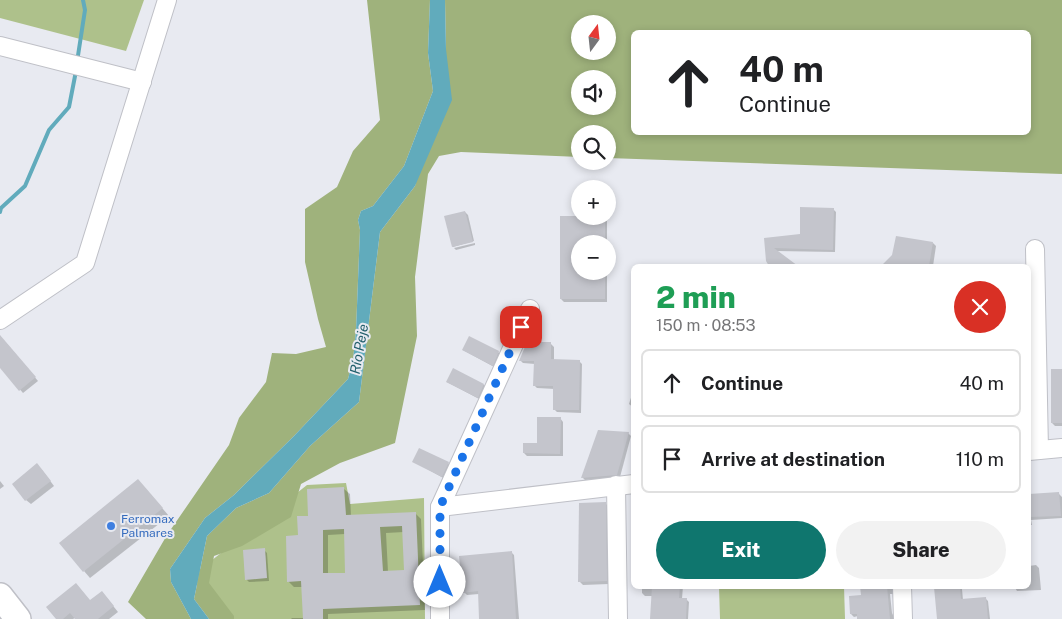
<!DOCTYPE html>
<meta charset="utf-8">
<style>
body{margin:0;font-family:"Public Sans",sans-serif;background:#f2f2f2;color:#202124;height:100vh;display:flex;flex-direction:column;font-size:19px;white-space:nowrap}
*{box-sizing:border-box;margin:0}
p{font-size:16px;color:#757577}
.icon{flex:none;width:28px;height:28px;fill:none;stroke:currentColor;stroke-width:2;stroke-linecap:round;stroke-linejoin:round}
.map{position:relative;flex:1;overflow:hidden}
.details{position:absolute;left:631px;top:264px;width:400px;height:325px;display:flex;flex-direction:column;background:#fff;border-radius:8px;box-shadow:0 2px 8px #0003}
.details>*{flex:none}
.guide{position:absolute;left:631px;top:30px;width:400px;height:105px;border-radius:8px;box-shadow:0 2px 8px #0003;background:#fff;color:#202124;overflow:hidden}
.needle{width:32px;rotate:15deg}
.buttons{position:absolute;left:571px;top:15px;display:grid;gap:10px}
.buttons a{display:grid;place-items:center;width:45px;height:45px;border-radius:50%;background:#fff;box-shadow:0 2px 8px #0003;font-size:25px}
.pin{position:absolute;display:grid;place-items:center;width:42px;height:42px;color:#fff;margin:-21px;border-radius:10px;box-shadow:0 2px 8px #0006}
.me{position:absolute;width:55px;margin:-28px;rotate:0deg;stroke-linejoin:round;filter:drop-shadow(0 0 4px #0008)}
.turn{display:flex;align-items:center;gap:18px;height:105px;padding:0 25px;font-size:22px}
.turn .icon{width:65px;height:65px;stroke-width:2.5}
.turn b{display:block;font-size:35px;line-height:42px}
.round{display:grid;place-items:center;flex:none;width:52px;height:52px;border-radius:26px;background:#f2f2f2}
.headline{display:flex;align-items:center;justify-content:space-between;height:85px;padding:0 25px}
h1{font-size:30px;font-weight:800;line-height:38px;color:#1e9e55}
.cta{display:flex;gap:10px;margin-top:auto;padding:10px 25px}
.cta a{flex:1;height:58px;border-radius:30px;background:#0f766e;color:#fff;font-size:20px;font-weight:800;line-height:58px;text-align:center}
.cta a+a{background:#f2f2f2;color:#202124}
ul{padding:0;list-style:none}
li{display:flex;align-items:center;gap:15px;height:68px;margin:0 10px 8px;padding:0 15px;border:2px solid #e0e0e0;border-radius:8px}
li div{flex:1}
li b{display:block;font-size:19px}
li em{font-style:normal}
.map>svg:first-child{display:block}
.green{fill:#aec18b}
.forest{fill:#9fb27c;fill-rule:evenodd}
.water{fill:#61abbc}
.shadow{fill:#0003;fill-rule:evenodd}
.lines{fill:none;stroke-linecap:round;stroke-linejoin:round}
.stream{stroke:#61abbc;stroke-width:4}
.building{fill:#c4c5cc;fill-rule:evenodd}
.minor-casing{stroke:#bfc0c7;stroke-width:20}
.highway-casing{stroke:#bfc0c7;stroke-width:28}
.minor{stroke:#fff;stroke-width:18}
.highway{stroke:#fff;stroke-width:25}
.route{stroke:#1a73e8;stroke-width:9;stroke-dasharray:0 16.2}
.shop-dot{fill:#3f7fe0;stroke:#e8eaf1;stroke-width:2}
.labels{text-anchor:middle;stroke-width:4;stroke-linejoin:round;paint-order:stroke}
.shop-label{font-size:12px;fill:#366cbe;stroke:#e8eaf1;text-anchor:start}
.water-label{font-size:14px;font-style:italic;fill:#23606d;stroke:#e8eaf1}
</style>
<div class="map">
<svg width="1062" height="619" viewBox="0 0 1062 619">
<rect width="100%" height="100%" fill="#e8eaf1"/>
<!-- green -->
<g class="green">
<path d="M0,0H144L126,51L0,18Z"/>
<path d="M346,483L350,504L424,498L425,619H222L192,576L307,485Z"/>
<path d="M719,586H844L845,619H720Z"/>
</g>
<!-- forest -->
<g class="forest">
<path d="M367,0H430L428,53L433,91L404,166L373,206L361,211L358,220L360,230L356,331L353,360L348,379L294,436L234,495L205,518L170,569L171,582L191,619H146L128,602L167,535L229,445L239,418L266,382L272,353L296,354L326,347L318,319L305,262V209L337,187L353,151L380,120Z"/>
<path d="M445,0H1062V174L608,158V134H580V157L461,152L439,156L428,174L415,277L417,336L395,443L340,463L301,484L291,517L242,546L214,556L209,583L234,616V619H209L194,599L207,536L236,508L269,493L310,446L359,402L380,232L415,186L446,49ZM580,24H608V51H580ZM634,32H1029V132H634ZM580,79H608V106H580Z"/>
</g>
<!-- water -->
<path class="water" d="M430,0H445L446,49L452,100L415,186L380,232L359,402L310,446L269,493L236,508L207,536L194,599L209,619H191L171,582L170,569L205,518L234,495L294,436L348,379L353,360L356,331L360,230L358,220L361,211L373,206L404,166L433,91L428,53Z"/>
<!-- shadow -->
<g class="shadow">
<path d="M833,209L836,212L835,252L776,251L796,266H771L767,260L765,239L801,235Z"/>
<path d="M465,212L468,215L474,241L453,247L445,217Z"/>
<path d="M561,217L604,218L607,221V244H580V271H607V302H564L561,299Z"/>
<path d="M475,243V245L456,250L454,248Z"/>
<path d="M933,243L936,246L933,266H883Z"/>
<path d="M0,344H7L38,381L23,393L0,366Z"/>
<path d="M551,344L554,347V361H579L582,364L581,413L557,412L554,409L555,389L537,388L534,385L535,364L523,363L520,360Z"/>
<path d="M463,350L498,352L501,355L496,368Z"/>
<path d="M1062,371V426H1055L1052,423Z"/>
<path d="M447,382L484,385L487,388L481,400Z"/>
<path d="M634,388V408L629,404Z"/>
<path d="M1029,396L1030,427H1029Z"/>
<path d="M560,418L563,422V456H527L524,453L538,444Z"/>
<path d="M628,433L631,436L620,477L585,480L582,477Z"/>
<path d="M413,461L448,463L451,466L445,479Z"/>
<path d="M42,470L54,486L31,504L26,500Z"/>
<path d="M0,481L4,486L0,489Z"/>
<path d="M144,487L169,516L90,578L84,571Z"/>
<path d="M344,489L350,494L351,516L415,513L421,519L425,610L328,614V619H292L291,618H304L302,587H294L288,581L299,537L309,517ZM404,532L405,571L388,572L386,533ZM345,534L346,574H328V535Z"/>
<path d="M1059,494L1062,497V518L1031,520L1032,525H1029V500Z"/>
<path d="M605,503L608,506L609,584L583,585L580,582Z"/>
<path d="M264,550L267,553L269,581L249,582L246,579Z"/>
<path d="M511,552L514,555L519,619H481L479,594L467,595L464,592Z"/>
<path d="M1036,565L1039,568L1041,590L1017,591L1014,586H1029V566Z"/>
<path d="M642,586H683L682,599H686L689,602L688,619H652L653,596H645L642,593Z"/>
<path d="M861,586H895L894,594H890L892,613L895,619H858V616L854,617L851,614L862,596Z"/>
<path d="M960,586L962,589L963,600L985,598L988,601L990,619H938Z"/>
<path d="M106,597L118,612L109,619H76L75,618L73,619H57L90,601Z"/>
</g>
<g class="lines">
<!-- stream -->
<g class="stream">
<path d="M77,62L85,10L83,0"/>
<path d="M0,212L1,208L25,186L49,130L69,107L76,71"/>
</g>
</g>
<!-- building -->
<g class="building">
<path d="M800,207L834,208L833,250L774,248L798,266H769L766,261L764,238L800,234Z"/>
<path d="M465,211L473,242L452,247L444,216Z"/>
<path d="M560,216H605V244H580V271H605V299H560Z"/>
<path d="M896,236L933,242L929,266H881L892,255Z"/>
<path d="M0,335L36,377L19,391L0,368Z"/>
<path d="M469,336L499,351L493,366L462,350Z"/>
<path d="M527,342H551V359L580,360L579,410H553V386H533L534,361H519Z"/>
<path d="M453,368L484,384L478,398L446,382Z"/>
<rect x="1051" y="369" width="11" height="54"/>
<path d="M537,417H561L560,454L523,453V443H537Z"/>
<path d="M598,430L629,432L617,475L581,478Z"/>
<path d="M419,448L449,462L442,477L412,462Z"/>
<path d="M37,463L51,481L25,501L12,484Z"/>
<path d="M138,479L163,508L83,572L59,543Z"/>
<path d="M344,487L346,515L416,512L420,605L323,609V619H303L301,581L287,582L286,536L298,535L297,516H308L307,489ZM402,526L404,570L383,571L380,527ZM344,529L345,573H323V530Z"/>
<path d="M1059,492L1061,516L1029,517V494Z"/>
<path d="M606,502L607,581L578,582L579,503Z"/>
<path d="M265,548L267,578L245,580L243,550Z"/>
<path d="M512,551L516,619H479L478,591L463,593L459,556Z"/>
<path d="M76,583L90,600L102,591L114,606L98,619H75L70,613L63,619H56L46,607Z"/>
<path d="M652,586H680L679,598H687L686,619H650Z"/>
<path d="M860,586H887L890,619H857V614H850L849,596L861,595Z"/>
<path d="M960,586L961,599L986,597L988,619H937L934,587Z"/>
</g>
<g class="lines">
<!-- minor casing -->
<g class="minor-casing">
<g id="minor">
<path d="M0,46L142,82"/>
<path d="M1035,249L1039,450"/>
<path d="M0,320L85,263L167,0"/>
<path d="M1029,451L1062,448"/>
<path d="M616,485L618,619"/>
<path d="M440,507L634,484"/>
<path d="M902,586L903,619"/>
<path d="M440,619V507L530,309"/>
</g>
</g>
<!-- highway casing -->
<g class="highway-casing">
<path id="highway" d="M0,596L18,619"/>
</g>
<!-- minor -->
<use href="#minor" class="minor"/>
<!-- highway -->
<use href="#highway" class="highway"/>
</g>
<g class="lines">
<!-- route -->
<path class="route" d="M440,582V507L521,327"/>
</g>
<!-- markers -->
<circle class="shop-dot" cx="111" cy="526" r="5"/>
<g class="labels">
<!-- shop labels -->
<g class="shop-label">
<text x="121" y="523">Ferromax<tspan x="121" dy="14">Palmares</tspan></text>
</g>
<!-- water labels -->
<g class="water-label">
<text transform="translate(359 349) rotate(-80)" y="5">Río Peje</text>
</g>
</g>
</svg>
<div class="buttons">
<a><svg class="needle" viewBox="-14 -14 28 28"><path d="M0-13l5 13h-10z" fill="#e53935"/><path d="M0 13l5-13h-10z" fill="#757577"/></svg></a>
<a><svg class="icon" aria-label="sound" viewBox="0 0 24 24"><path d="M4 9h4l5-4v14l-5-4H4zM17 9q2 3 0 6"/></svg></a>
<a><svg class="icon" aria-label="search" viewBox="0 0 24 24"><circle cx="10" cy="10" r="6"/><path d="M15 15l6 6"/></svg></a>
<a>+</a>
<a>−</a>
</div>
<div class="pin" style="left:521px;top:327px;background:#d93025"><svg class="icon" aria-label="arrive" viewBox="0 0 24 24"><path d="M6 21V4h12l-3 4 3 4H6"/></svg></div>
<svg class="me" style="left:440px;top:582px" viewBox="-20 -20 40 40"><circle r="19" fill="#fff"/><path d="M0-13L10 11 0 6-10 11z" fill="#1a73e8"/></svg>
<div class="guide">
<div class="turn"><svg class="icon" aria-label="ahead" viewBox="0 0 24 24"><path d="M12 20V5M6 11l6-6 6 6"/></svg><div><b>40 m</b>Continue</div></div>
</div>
<section class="details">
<div class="headline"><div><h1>2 min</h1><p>150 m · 08:53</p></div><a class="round" style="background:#d93025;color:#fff"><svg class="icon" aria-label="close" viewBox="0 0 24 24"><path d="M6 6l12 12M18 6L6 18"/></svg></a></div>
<ul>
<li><svg class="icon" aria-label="ahead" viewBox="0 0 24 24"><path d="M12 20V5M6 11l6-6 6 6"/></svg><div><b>Continue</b></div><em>40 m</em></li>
<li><svg class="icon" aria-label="arrive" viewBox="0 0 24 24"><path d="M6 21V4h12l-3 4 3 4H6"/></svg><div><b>Arrive at destination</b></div><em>110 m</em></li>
</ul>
<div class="cta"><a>Exit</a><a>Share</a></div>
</section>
</div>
